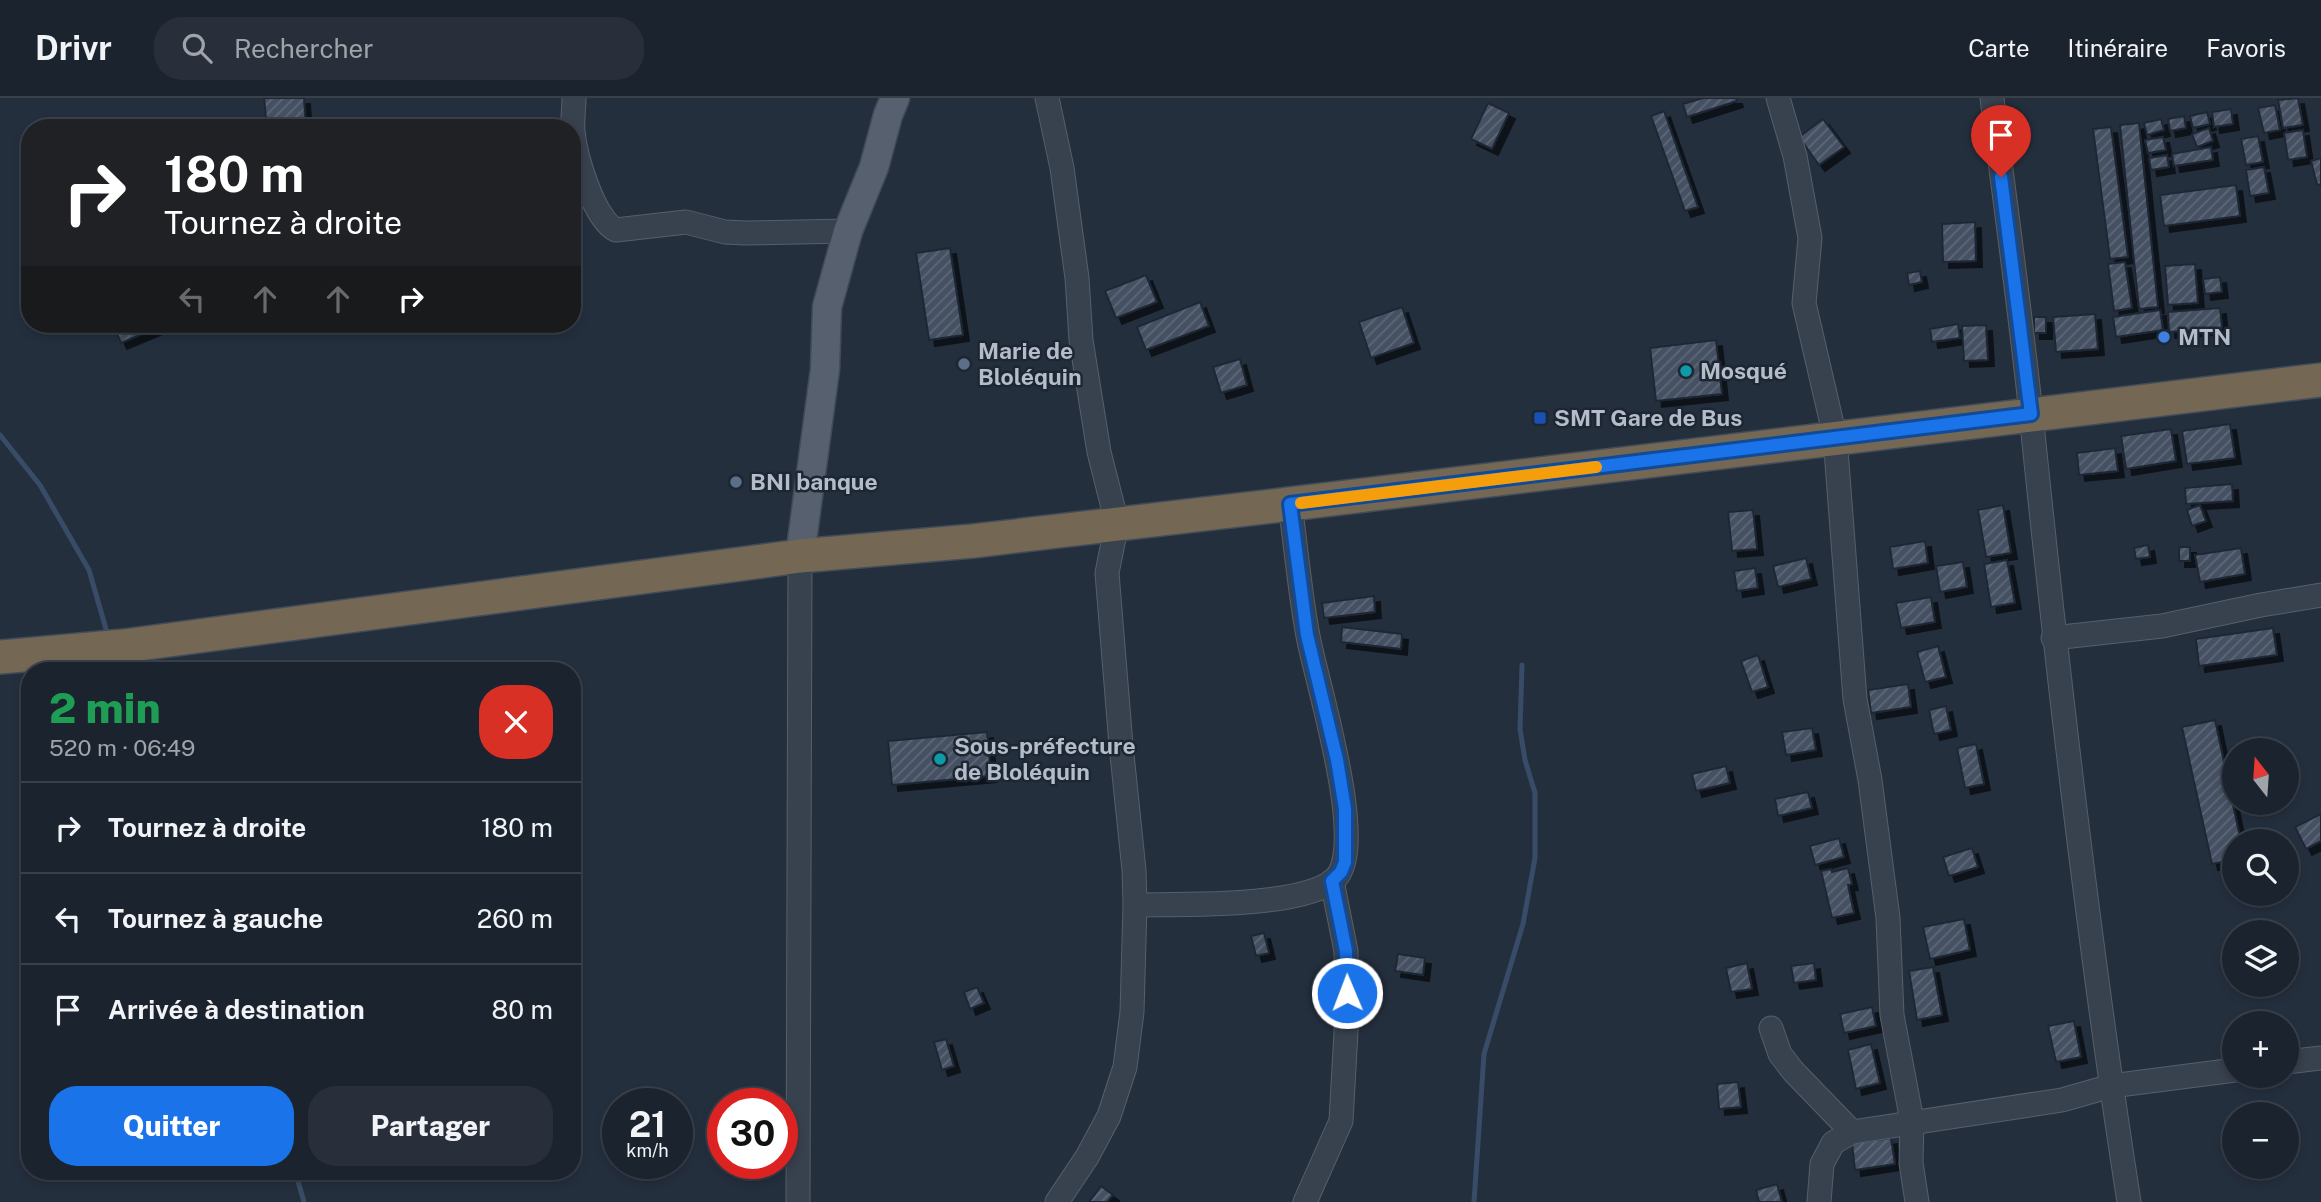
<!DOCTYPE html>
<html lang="fr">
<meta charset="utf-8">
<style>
body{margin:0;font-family:"Public Sans",sans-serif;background:#282f3a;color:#f1f3f6;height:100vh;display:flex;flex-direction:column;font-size:26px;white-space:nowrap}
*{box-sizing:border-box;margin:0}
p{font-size:23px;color:#a0a4aa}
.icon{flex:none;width:38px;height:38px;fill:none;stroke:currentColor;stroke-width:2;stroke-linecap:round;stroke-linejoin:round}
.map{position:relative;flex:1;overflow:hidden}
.sheet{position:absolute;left:21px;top:564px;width:560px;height:518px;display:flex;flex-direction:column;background:#1b232e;border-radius:28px;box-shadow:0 4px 10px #0003,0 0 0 2px #39404a}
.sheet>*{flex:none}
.guide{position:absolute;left:21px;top:21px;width:560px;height:214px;border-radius:28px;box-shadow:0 4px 10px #0003,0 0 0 2px #39404a;background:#202124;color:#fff;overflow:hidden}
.needle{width:46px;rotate:343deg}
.fabs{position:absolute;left:2222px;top:640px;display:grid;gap:14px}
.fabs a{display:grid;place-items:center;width:77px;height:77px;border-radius:50%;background:#1b232e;box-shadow:0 4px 10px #0003,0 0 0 2px #39404a;font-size:35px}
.speed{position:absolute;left:602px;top:990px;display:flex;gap:14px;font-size:35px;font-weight:700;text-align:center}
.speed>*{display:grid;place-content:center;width:91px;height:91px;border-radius:50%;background:#1b232e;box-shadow:0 4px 10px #0003,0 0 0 2px #39404a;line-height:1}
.speed small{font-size:18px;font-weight:400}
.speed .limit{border:10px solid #d22;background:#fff;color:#111}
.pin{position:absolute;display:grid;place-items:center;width:60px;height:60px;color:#fff;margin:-72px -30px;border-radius:50% 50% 50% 0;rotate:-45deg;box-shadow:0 0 7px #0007}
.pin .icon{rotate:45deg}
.me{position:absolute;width:77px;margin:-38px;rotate:359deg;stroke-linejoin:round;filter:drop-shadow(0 0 5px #0008)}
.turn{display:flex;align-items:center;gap:24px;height:147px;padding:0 28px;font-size:32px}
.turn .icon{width:91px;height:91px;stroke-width:2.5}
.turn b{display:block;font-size:49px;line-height:60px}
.lanes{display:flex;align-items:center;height:66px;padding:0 28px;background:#0003;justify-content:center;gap:35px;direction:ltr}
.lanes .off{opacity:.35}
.round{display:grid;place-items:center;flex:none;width:74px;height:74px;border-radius:28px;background:#282f3a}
.head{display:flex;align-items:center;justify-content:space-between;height:119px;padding:0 28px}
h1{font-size:42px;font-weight:800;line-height:52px;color:#1e9e55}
.cta{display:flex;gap:14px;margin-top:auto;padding:14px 28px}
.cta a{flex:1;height:80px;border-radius:28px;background:#1a73e8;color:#fff;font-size:28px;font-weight:800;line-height:80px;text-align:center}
.cta a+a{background:#282f3a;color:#f1f3f6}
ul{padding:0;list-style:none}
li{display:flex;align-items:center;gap:21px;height:91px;padding:0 28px;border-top:2px solid #39404a}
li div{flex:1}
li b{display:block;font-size:26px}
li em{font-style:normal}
header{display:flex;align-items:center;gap:42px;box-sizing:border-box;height:98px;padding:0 35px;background:#1b232e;border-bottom:2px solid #39404a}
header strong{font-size:33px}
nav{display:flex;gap:38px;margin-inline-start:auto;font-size:24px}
.search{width:490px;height:63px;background:#282f3a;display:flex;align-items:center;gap:18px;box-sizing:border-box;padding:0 24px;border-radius:28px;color:#a0a4aa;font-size:26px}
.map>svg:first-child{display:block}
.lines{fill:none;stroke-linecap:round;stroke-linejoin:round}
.stream{stroke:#394c67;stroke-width:5}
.building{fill:url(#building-hatch);stroke:#1f2835;stroke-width:2;filter:url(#shadow)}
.minor-casing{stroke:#565f6c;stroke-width:25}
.major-casing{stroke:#414a57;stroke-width:31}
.highway-casing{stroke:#434c59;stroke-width:36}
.minor{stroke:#38414e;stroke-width:23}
.major{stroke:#56606e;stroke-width:28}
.highway{stroke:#746855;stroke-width:33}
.route-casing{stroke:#114b97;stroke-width:18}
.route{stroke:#1a73e8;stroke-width:12}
.slow{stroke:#f59e0b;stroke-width:12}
.shop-dot{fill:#3f7fe0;stroke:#1d2633;stroke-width:2.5}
.service-dot{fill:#5c6f8a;stroke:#1d2633;stroke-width:2.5}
.culture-dot{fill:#0f9aa8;stroke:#1d2633;stroke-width:2.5}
.transit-dot{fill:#1a4fb4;stroke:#1d2633;stroke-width:2.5}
.labels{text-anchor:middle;stroke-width:5;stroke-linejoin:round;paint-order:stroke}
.poi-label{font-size:23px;font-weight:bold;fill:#b4bcc9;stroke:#1d2633;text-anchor:start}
</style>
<header>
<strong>Drivr</strong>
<div class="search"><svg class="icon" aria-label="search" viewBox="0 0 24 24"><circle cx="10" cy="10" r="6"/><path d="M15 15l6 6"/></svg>Rechercher</div>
<nav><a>Carte</a><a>Itinéraire</a><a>Favoris</a></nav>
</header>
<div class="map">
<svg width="2321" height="1104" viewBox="0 0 2321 1104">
<defs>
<pattern id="building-hatch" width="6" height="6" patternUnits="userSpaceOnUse" patternTransform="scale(1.75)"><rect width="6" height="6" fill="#455162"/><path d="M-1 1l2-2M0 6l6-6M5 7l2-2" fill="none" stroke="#5d6877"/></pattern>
<filter id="shadow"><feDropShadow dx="6" dy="6" stdDeviation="0" flood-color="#0009"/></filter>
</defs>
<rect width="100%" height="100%" fill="#242f3e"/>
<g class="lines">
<!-- stream -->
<g class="stream">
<path d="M0,337L40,387L89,472L108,538"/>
<path d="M115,561L118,572"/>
<path d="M295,1073L304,1104"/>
<path d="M1474,1104L1484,956L1523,826L1535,760V695L1525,662L1520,631L1522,567"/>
</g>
</g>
<!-- building -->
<g class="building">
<path d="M264,0H304L306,30H267Z"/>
<path d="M1703,0H1736L1737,3L1687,19L1683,6Z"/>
<path d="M2298,0L2303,27L2283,30L2278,2Z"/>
<path d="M1488,5L1509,15L1492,51L1471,41Z"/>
<path d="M2275,7L2280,32L2264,35L2258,10Z"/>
<path d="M2231,11L2233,26L2214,29L2212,14Z"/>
<path d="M1664,13L1698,109L1685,113L1651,18Z"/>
<path d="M2207,14L2210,26L2193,30L2190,18Z"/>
<path d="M2184,18L2186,30L2170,33L2168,21Z"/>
<path d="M1823,21L1844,49L1819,67L1799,39Z"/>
<path d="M2161,21L2164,32L2147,37L2144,25Z"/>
<path d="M2139,25L2158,209L2139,211L2120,27Z"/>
<path d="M2111,29L2128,159L2110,161L2093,31Z"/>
<path d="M2209,30L2213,43L2197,49L2192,36Z"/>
<path d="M2303,32L2307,59L2288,62L2284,35Z"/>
<path d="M2258,38L2263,64L2246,67L2241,41Z"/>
<path d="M2163,39L2166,52L2148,55L2145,42Z"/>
<path d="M2211,49L2213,62L2174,68L2172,56Z"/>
<path d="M2167,57L2169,69L2151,72L2149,60Z"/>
<path d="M2321,60V86L2317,87L2311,63Z"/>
<path d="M2264,69L2269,95L2250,98L2246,72Z"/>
<path d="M2236,87L2240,118L2164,128L2160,97Z"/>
<path d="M1975,124L1976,163L1943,164L1942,126Z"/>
<path d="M950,150L963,237L929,242L916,155Z"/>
<path d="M2125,164L2132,210L2114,213L2108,166Z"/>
<path d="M2195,166L2198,205L2168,207L2165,168Z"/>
<path d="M1920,173L1922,184L1909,187L1907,175Z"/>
<path d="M1146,177L1157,204L1116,220L1105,193Z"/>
<path d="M2220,179L2222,194L2205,196L2203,181Z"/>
<path d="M1200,204L1209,228L1146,252L1137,229Z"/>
<path d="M1402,209L1414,245L1371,260L1359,224Z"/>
<path d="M2220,210L2222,230L2169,234L2168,214Z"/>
<path d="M2160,212L2163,232L2116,239L2113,219Z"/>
<path d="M2095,216L2098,251L2056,254L2053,219Z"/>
<rect x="2034" y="219" width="12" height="16"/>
<path d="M113,226H166L121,245Z"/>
<path d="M1958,226L1960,240L1932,244L1930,231Z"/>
<path d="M1986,227L1988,262L1964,263L1962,228Z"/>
<path d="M1716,242L1722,296L1656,303L1650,250Z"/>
<path d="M1240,261L1247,287L1221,295L1213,269Z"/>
<path d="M2230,326L2235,360L2187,366L2182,333Z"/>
<path d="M2171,331L2176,363L2126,371L2121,338Z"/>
<path d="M2115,350L2118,373L2079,377L2077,355Z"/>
<path d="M2232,386L2233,403L2186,406L2185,390Z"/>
<path d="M2003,407L2011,455L1986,459L1978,412Z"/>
<path d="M2200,407L2206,423L2192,428L2187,412Z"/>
<path d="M1753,412L1757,451L1732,453L1728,414Z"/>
<path d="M1925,443L1928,465L1893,471L1890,449Z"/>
<path d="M2148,447L2150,459L2136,461L2134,450Z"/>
<rect x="2179" y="449" width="11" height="14"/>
<path d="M2241,450L2245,476L2200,484L2195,457Z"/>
<path d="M1806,460L1811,481L1778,489L1773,468Z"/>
<path d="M2007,462L2015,505L1991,509L1984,466Z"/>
<path d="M1963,464L1967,489L1940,494L1936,468Z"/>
<path d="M1755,470L1758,490L1737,493L1734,473Z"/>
<path d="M1374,498L1375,514L1324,520L1322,505Z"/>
<path d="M1931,499L1935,524L1901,530L1896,505Z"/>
<path d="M1342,529L1402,536L1401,551L1341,544Z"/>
<path d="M2273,530L2277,557L2199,568L2196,541Z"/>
<path d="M1938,548L1946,579L1925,584L1917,554Z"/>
<path d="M1758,557L1768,589L1752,594L1741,563Z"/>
<path d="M1908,586L1911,609L1871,615L1868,592Z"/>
<path d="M1946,608L1951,632L1934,636L1929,612Z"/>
<path d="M2215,622L2241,744H2235V761L2212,766L2182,629Z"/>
<path d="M1812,630L1816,652L1786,657L1782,634Z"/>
<path d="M987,634L991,678L892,687L888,643Z"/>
<path d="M1976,646L1984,686L1965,690L1957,650Z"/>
<path d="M1726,668L1730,685L1696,693L1692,676Z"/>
<path d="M1808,694L1812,710L1778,718L1775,701Z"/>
<path d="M2321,716V743L2306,751L2295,729Z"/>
<path d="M1839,740L1844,759L1815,767L1810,748Z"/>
<path d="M1972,750L1978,769L1949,778L1943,759Z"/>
<path d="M1848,770L1852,786L1848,787L1854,815L1832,820L1821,773L1831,771L1832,774Z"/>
<path d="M1964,821L1970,852L1930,861L1923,829Z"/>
<path d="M1264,835L1269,855L1256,858L1251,838Z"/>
<path d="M1398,856L1425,860L1423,877L1395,873Z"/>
<path d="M1747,865L1752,891L1731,894L1726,870Z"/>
<path d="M1814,865L1816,882L1794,885L1791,868Z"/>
<path d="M1933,869L1942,917L1917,922L1909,873Z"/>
<path d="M977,889L984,905L970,911L964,894Z"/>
<path d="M1872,909L1876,928L1844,935L1840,916Z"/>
<path d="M2074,923L2081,959L2056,964L2048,928Z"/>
<path d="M946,941L954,968L942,972L934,944Z"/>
<path d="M1871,946L1880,985L1856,991L1848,952Z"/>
<path d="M1738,984L1741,1009L1719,1011L1717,986Z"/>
<path d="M1891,1040L1895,1066L1855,1072L1852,1045Z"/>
<path d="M1777,1086L1782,1104H1759L1756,1092Z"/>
<path d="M1101,1088L1113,1097L1107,1104H1089Z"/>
</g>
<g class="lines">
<!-- minor casing -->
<g class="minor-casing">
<g id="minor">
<path d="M574,0C574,11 572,22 573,33C575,57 594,122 616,132L686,124L725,134L745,135L848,133"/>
<path d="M1047,0L1062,70L1077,180L1081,242L1099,354L1117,425L1107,475L1121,647L1134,772L1135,807L1132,914L1125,969L1109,1018L1087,1059L1057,1104"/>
<path d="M1778,0L1795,58L1810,140L1804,205L1835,339L1855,601L1870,682L1888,820L1892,917L1912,1023L1911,1065L1917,1104"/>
<path d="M1992,0C2005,105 2020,211 2031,316C2058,580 2088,842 2129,1104"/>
<path d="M2053,540L2162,528L2261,507L2321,497"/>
<path d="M1135,807C1180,806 1300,810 1334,782C1370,751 1316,583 1308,538C1300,495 1296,450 1290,406"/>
<path d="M1771,930L1780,956L1793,973L1852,1034"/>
<path d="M2287,964L2321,960"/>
<path d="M798,1104L800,458"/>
<path d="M1305,1104L1341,1023L1347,916L1346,853L1332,783"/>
<path d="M1819,1104L1822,1066L1833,1045L1852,1034L2062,1002L2111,988L2235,972"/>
</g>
</g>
<!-- major casing -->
<g class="major-casing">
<path id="major" d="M800,458L825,271L827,209L848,133L874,69L888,17L895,0"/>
</g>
<!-- highway casing -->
<g class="highway-casing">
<path id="highway" d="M0,559L124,548L800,458L973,443L1290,406L2321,282"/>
</g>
<!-- minor -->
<use href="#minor" class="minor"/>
<!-- major -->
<use href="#major" class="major"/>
<!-- highway -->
<use href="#highway" class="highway"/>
</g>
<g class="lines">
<!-- route casing -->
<g class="route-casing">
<path id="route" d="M1347,895L1346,853L1332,783L1341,774L1345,764V711L1337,662L1307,537L1290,406L2031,316L2001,79"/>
</g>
<!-- route -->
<use href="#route" class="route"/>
<!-- slow -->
<path class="slow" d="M1301,405L1596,369"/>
</g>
<!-- markers -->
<circle class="shop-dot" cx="2164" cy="239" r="7"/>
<g class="service-dot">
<circle cx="964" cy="266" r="7"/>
<circle cx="736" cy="384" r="7"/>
</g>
<g class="culture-dot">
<circle cx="1686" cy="273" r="7"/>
<circle cx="940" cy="661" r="7"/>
</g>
<rect class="transit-dot" x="1533" y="313" width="14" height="14" rx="3.5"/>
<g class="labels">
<!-- poi labels -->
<g class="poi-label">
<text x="2178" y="247">MTN</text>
<text x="978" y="261">Marie de<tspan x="978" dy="26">Bloléquin</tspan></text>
<text x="1700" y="281">Mosqué</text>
<text x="1554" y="328">SMT Gare de Bus</text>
<text x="750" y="392">BNI banque</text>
<text x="954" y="656">Sous-préfecture<tspan x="954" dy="26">de Bloléquin</tspan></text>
</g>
</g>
</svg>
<div class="fabs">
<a><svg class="needle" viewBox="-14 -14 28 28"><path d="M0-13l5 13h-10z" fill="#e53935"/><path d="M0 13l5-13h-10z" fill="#a0a4aa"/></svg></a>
<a><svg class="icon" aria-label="search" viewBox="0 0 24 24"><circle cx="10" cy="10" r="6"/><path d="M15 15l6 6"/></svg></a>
<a><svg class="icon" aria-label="layers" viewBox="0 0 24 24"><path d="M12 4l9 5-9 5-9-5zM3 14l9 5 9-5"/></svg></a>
<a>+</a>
<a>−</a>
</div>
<div class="speed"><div>21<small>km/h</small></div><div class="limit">30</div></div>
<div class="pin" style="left:2001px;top:79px;background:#d93025"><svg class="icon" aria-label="arrive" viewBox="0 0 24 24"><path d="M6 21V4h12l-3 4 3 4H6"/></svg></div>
<svg class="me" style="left:1347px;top:895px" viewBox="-20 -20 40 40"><circle r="17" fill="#1a73e8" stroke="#fff" stroke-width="3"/><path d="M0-11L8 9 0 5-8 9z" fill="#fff"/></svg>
<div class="guide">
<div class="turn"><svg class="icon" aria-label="right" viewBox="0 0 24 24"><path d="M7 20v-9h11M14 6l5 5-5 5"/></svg><div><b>180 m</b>Tournez à droite</div></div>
<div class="lanes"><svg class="icon off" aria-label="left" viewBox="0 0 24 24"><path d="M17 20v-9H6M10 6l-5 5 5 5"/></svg><svg class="icon off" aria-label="ahead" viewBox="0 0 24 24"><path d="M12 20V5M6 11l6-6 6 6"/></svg><svg class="icon off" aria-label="ahead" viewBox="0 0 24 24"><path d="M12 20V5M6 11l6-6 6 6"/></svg><svg class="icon" aria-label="right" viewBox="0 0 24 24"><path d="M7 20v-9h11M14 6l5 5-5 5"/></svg></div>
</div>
<section class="sheet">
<div class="head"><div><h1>2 min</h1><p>520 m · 06:49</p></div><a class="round" style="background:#d93025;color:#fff"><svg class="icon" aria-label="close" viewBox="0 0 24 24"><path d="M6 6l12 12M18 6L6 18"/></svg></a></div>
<ul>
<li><svg class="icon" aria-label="right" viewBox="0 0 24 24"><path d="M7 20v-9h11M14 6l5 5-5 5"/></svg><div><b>Tournez à droite</b></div><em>180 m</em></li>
<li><svg class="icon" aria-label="left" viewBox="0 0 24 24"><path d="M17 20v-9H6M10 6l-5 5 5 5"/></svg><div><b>Tournez à gauche</b></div><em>260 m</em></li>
<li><svg class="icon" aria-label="arrive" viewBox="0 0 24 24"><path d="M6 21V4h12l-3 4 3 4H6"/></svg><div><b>Arrivée à destination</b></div><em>80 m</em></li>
</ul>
<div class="cta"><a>Quitter</a><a>Partager</a></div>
</section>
</div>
